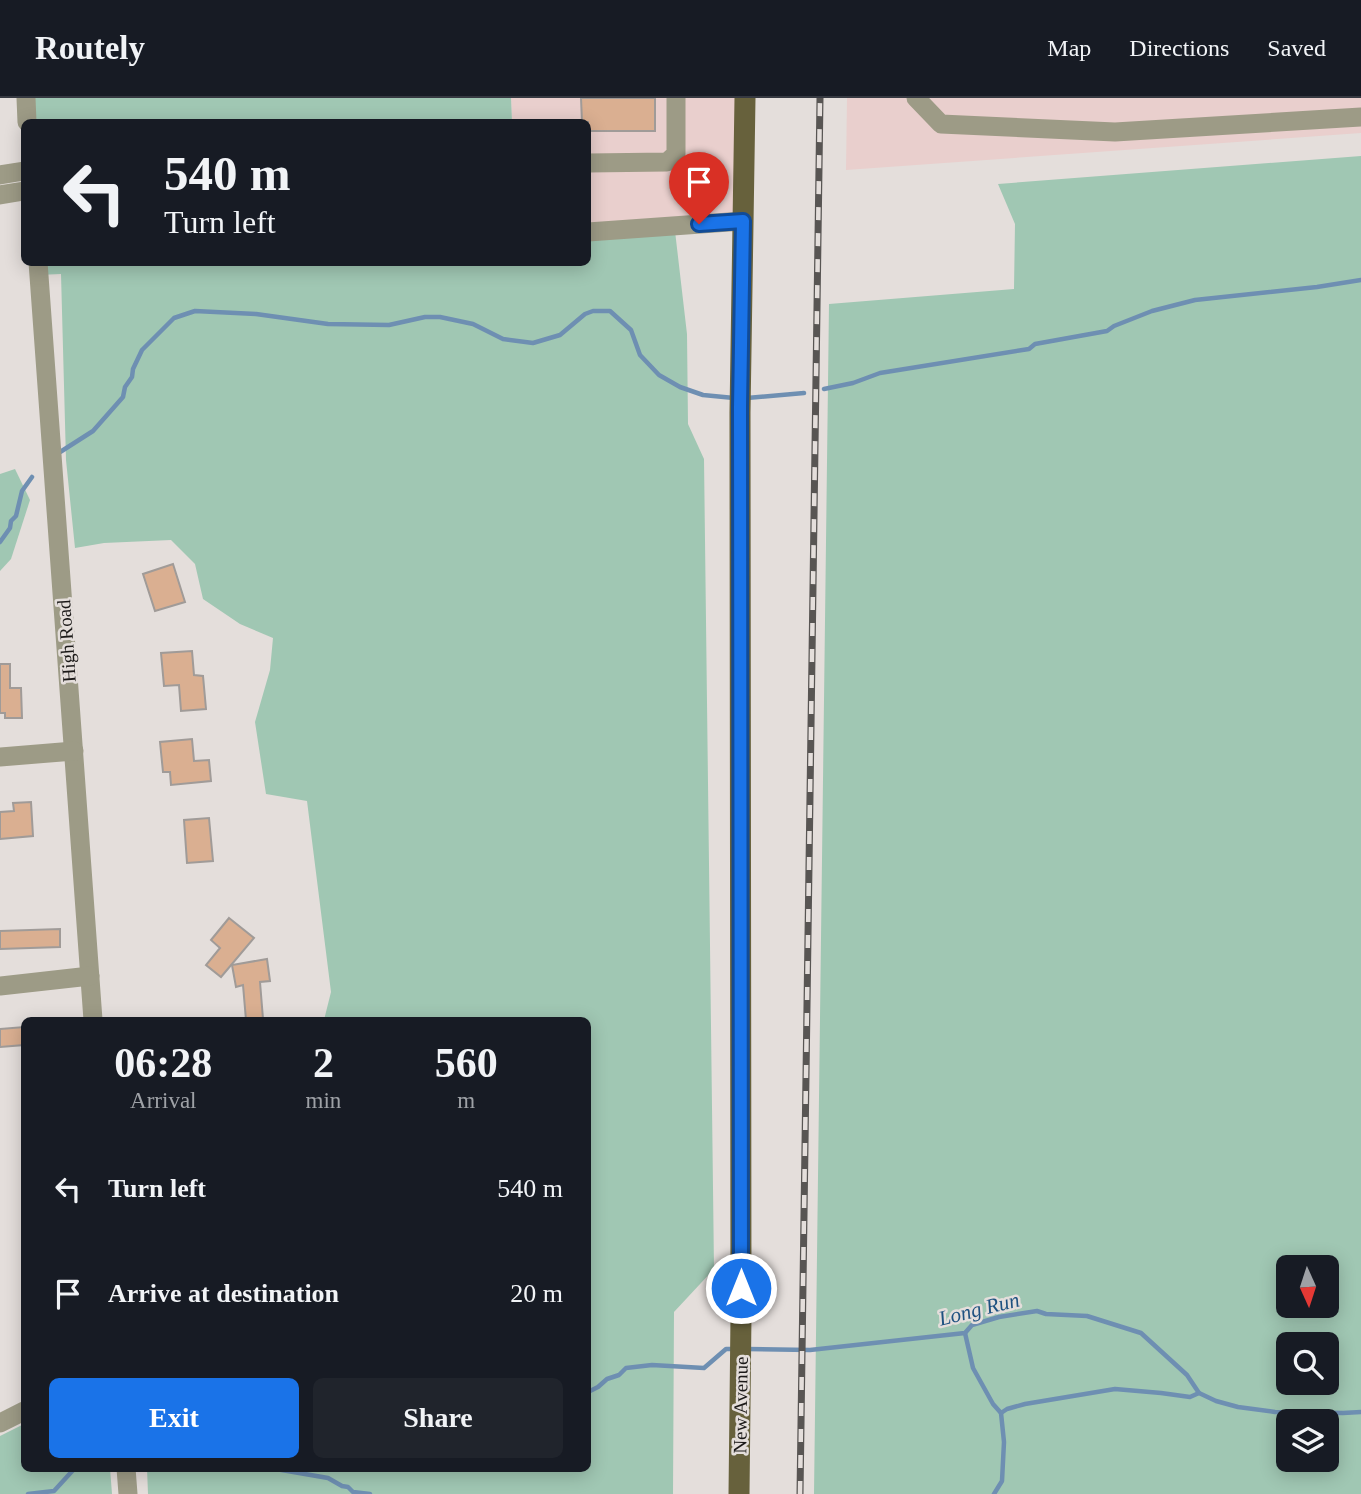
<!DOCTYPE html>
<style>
body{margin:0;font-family:Georgia,serif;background:#20242c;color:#f1f3f6;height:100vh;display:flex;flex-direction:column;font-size:26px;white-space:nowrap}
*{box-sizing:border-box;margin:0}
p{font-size:23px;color:#9ea1a6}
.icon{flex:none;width:38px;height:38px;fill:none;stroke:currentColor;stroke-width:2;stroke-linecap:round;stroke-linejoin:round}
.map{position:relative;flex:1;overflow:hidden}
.panel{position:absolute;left:21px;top:919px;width:570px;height:455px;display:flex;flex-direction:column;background:#171b24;border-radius:10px;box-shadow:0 4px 18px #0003}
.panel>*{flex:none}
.guide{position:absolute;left:21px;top:21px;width:570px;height:147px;border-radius:10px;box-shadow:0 4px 18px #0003;background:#171b24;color:#f1f3f6;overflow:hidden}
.needle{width:46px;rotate:177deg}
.controls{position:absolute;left:1276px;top:1157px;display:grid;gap:14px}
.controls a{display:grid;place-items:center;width:63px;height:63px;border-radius:10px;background:#171b24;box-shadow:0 4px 18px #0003;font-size:35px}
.pin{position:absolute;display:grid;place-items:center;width:60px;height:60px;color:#fff;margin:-72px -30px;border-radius:50% 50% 50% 0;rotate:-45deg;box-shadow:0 0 7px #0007}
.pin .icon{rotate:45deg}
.me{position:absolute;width:77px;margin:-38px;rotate:0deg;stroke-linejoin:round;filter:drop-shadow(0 0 5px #0008)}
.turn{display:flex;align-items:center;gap:24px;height:147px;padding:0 28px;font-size:32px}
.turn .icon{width:91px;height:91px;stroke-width:2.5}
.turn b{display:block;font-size:49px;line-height:60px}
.eta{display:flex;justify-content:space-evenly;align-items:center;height:119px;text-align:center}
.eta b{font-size:42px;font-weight:700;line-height:49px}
.cta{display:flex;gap:14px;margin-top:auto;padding:14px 28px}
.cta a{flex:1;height:80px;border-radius:10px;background:#1a73e8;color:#fff;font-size:28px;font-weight:700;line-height:80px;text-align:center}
.cta a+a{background:#20242c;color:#f1f3f6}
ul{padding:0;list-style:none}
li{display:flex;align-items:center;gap:21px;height:105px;padding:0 28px}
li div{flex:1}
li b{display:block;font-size:26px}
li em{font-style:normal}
header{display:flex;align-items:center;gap:42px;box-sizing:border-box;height:98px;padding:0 35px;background:#171b24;border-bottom:2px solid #363941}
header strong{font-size:33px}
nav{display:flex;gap:38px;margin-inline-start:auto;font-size:24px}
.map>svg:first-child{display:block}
.industrial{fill:#e9cfcd}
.green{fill:#a0c7b3;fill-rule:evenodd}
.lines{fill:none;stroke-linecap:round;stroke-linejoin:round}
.stream{stroke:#6e8fb2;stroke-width:4.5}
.building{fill:#daaf91;stroke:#a09b98;stroke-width:2}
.minor{stroke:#9d9b86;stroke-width:19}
.major{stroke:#67613c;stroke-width:21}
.rail-casing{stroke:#585553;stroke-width:7}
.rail{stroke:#e4dedb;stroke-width:4.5;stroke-dasharray:13;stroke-linecap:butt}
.route-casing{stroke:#114b97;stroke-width:18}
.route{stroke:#1a73e8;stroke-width:12}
.labels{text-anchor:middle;stroke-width:5;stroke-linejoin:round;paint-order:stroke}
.street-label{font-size:19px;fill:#1b1918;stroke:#e4dedb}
.water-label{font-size:21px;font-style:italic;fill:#1e5180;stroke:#e4dedb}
</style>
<header>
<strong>Routely</strong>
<nav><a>Map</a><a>Directions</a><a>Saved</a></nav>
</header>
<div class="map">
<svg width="1361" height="1396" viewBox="0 0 1361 1396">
<rect width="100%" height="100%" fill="#e4dedb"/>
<!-- industrial -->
<g class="industrial">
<path d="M511,0H737L735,129L588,140V24H512Z"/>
<path d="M847,0H1361V35L846,72Z"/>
</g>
<!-- green -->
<g class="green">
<path d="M26,0H511L512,24H28Z"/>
<path d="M1361,58V1396H814L829,206L1014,191L1015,126L998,86ZM1288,1169H1326V1208H1288ZM1288,1246H1326V1284H1288ZM1288,1323H1326V1362H1288Z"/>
<path d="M675,133L687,236L688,326L704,361L714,1171L674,1214L673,1396H148L147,1370H588V922H324L331,894L307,703L266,696L255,624L270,572L273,540L240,526L203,501L195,466L171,442L104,445L75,450L66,362L61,176L38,177V165L588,164V139Z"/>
<path d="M15,371L30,402L11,461L0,473V376Z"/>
<path d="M24,1326V1370H110L112,1396H0V1338Z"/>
</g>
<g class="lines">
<!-- stream -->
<g class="stream">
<path d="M824,291L853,285L880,275L1029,251L1035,246L1107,233L1114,228L1152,213L1195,202L1317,189L1361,182"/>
<path d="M747,300L804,295"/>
<path d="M57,356L93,333L123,299L125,289L132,279L133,271L142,252L174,220L195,213L256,216L328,226L389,227L425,219H440L473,226L503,241L533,245L560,237L585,216L593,213H610L631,232L640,257L659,277L680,289L703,297L734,300"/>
<path d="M0,444L10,430L11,423L16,418L22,393L32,379"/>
<path d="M965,1235L973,1270L993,1306L1001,1315L1004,1344L1002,1383L994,1396"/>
<path d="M746,1251L810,1252L965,1235L972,1227L999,1219L1037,1213L1046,1216L1087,1218L1141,1235L1187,1277L1199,1295L1216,1303L1238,1309L1275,1314L1343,1315L1361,1314"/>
<path d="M588,1294L598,1289L607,1281L619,1277L626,1270L652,1267L704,1270L726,1251H734"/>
<path d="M1001,1315L1007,1311L1025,1306L1115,1291L1161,1295L1190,1299L1199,1295"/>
<path d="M270,1370L328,1380L342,1388L348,1389L353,1394L370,1396"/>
<path d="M28,1396L54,1393L75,1370"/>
</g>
</g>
<!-- building -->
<g class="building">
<path d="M581,0H655V33H588V24H582Z"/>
<path d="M173,466L185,504L155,513L143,476Z"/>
<path d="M192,553L194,577L203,578L206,611L181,613L179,587L164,588L161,555Z"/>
<path d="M0,566H10V590H21L22,620H5V615H0Z"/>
<path d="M192,641L194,663L209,662L211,683L171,687L170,674H163L160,644Z"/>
<path d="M31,704L33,738L0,741V714L14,713L13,705Z"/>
<path d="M209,720L213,763L187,765L184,722Z"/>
<path d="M229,820L254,840L221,879L206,867L220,850L211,842Z"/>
<path d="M60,831V849L0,851V833Z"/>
<path d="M267,861L270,883L260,884L263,921L246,922L243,887L236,889L232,867Z"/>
<path d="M24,929V947L0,949V931Z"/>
</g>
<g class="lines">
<!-- minor -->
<g class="minor">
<path d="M26,0L27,24"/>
<path d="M916,0L941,26L1115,34L1361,19"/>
<path d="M588,65L667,64L676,56V0"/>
<path d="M0,77L24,73"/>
<path d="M0,97L24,93"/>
<path d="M588,134L743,123"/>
<path d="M38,164L93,922"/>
<path d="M0,659L74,653"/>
<path d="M0,888L90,878"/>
<path d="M0,1325L24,1313"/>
<path d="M126,1370L128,1396"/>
</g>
<!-- major -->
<path class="major" d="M739,1396L741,1217L740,315L745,0"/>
<!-- rail casing -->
<g class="rail-casing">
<path id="rail" d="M800,1396L820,0"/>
</g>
<!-- rail -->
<use href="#rail" class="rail"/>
</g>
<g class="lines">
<!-- route casing -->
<g class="route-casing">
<path id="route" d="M699,126L743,123L740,309L741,1190"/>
</g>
<!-- route -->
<use href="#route" class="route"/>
</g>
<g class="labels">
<!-- street labels -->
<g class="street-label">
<text transform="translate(66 543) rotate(-94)" y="7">High Road</text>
<text transform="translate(740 1307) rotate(-89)" y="7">New Avenue</text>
</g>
<!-- water labels -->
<g class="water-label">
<text transform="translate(979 1211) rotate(-14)" y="7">Long Run</text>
</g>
</g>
</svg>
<div class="controls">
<a><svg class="needle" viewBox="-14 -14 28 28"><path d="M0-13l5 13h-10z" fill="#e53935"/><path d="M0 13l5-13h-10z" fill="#9ea1a6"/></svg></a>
<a><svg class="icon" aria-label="search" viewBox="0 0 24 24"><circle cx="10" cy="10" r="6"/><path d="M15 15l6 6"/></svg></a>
<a><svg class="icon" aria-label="layers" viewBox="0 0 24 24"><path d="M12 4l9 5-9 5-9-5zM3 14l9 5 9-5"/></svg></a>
</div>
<div class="pin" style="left:699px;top:126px;background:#d93025"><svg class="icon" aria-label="arrive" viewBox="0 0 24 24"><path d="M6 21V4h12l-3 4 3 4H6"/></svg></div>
<svg class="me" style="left:741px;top:1190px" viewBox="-20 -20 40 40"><circle r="17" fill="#1a73e8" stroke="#fff" stroke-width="3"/><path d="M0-11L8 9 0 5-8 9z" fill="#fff"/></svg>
<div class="guide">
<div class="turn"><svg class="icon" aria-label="left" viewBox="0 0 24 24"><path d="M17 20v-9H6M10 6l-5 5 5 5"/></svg><div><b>540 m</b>Turn left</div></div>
</div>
<section class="panel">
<div class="eta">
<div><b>06:28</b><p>Arrival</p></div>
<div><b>2</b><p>min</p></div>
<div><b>560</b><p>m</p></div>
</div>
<ul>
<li><svg class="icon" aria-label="left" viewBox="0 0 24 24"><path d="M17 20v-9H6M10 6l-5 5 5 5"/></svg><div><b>Turn left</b></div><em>540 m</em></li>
<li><svg class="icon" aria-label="arrive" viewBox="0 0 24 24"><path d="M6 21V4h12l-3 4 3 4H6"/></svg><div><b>Arrive at destination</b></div><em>20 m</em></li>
</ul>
<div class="cta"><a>Exit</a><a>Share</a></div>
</section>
</div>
